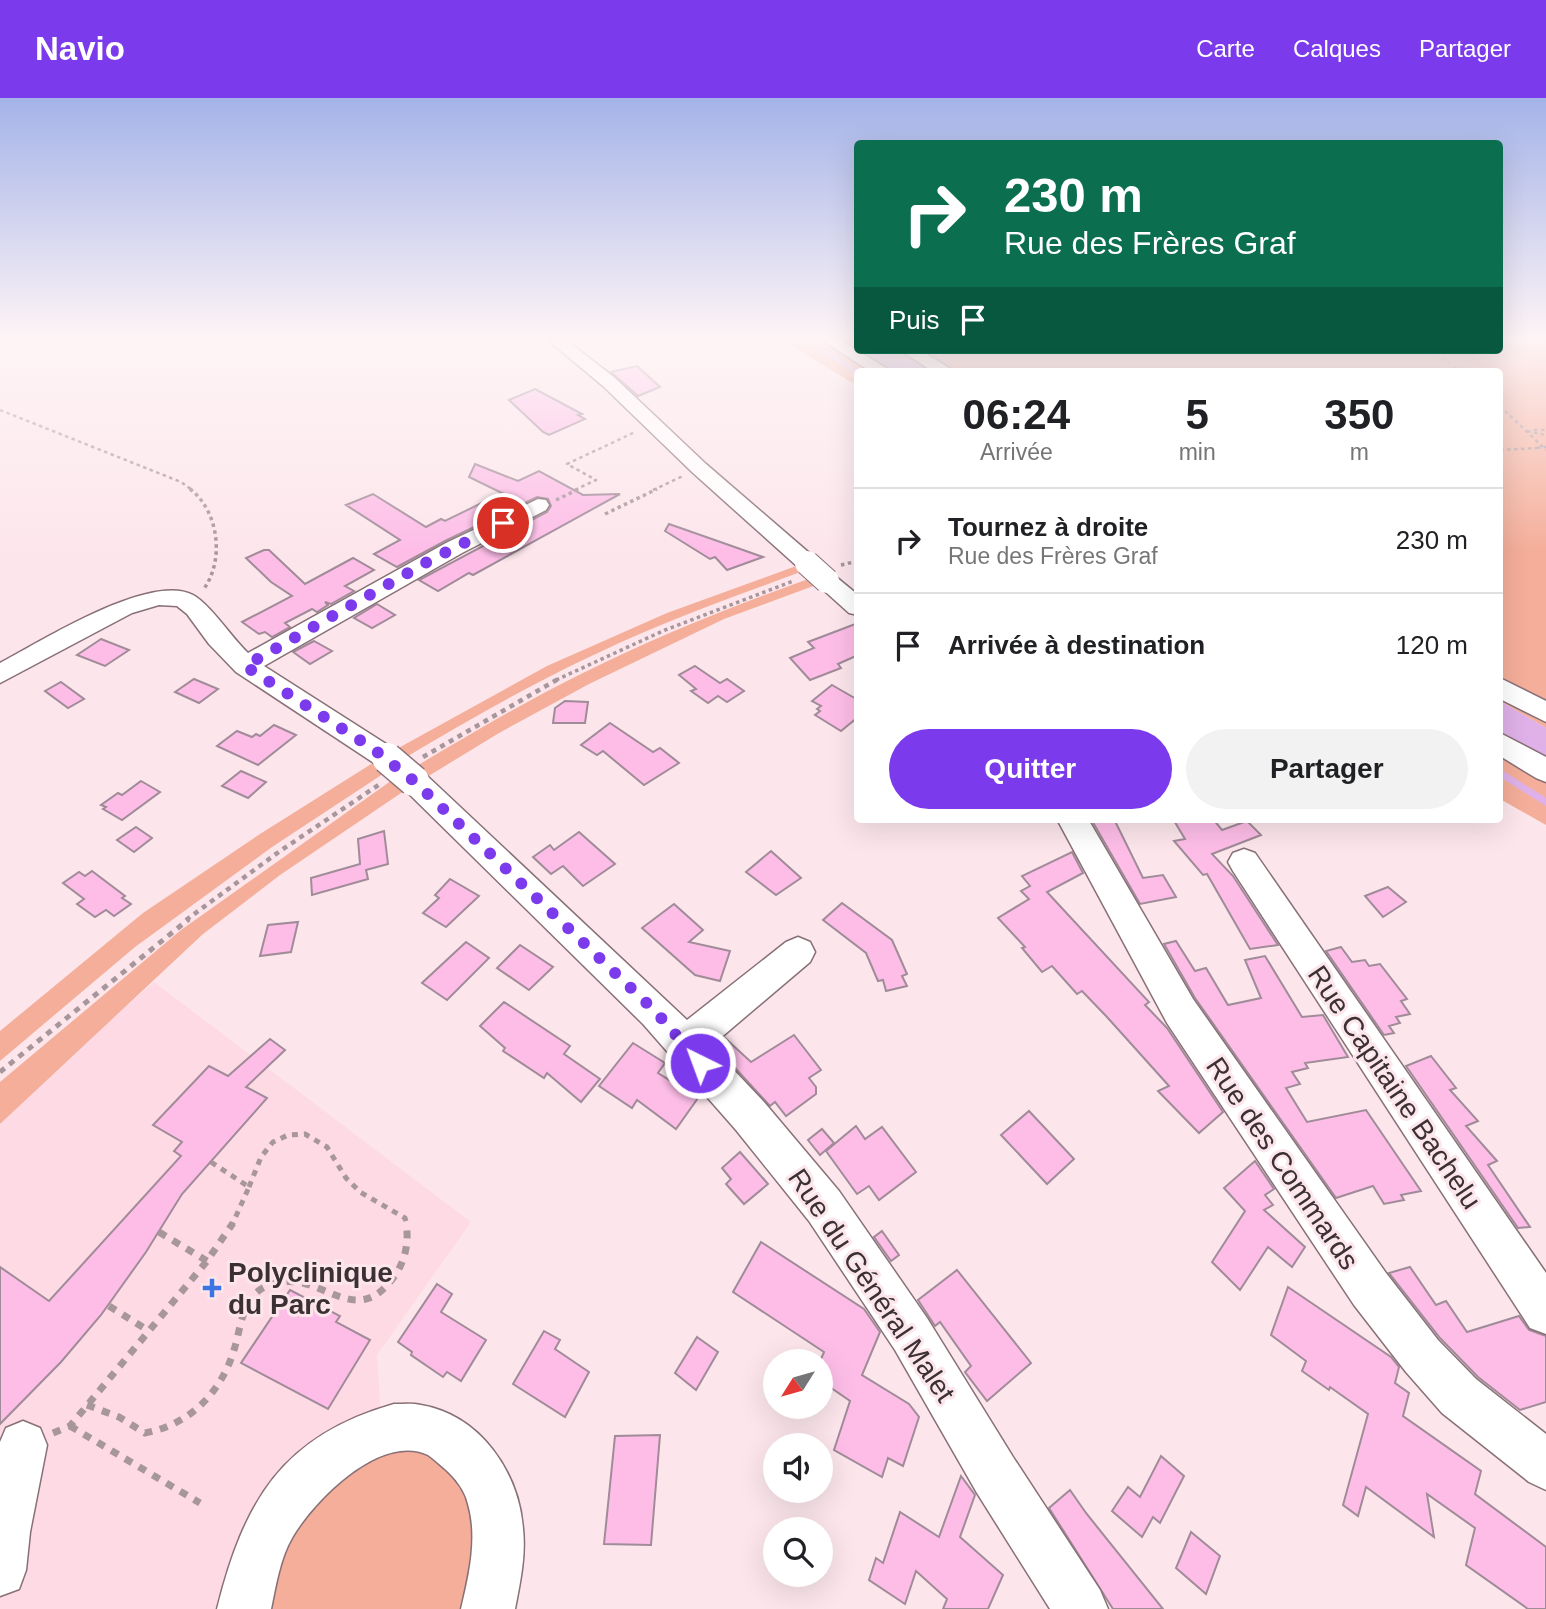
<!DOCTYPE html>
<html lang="fr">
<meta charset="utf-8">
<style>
body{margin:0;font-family:Helvetica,sans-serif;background:#f2f2f2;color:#202124;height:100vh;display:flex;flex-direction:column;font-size:26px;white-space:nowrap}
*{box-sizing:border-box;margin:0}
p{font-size:23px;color:#757577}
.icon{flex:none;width:38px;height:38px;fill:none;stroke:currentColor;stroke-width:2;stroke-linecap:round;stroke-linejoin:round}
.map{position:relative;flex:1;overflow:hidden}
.sheet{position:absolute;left:854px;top:270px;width:649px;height:455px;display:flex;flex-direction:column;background:#fff;border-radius:7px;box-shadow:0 7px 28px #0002}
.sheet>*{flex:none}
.banner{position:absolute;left:854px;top:42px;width:649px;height:214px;border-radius:7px;box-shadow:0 7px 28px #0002;background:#0b6e4f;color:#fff;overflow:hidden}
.needle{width:46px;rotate:233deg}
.tools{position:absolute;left:763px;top:1251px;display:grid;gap:14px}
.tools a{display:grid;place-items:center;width:70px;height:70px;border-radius:50%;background:#fff;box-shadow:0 7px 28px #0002;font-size:35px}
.pin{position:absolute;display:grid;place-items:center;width:60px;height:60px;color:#fff;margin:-30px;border:4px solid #fff;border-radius:50%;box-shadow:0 2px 7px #0007}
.me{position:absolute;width:77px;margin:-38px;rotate:318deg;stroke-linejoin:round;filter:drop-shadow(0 0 5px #0008)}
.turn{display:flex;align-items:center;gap:24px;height:147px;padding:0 35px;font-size:32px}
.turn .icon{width:91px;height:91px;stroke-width:2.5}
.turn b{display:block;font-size:49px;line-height:60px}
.then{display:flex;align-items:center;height:66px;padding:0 35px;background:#0003;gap:14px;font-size:26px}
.eta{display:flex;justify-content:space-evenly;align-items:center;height:119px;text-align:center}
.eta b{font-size:42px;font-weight:800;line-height:49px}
.action{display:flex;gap:14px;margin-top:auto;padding:14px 35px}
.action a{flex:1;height:80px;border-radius:42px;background:#7c3aed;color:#fff;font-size:28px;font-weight:800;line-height:80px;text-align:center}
.action a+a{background:#f2f2f2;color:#202124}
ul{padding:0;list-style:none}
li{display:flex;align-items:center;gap:21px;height:105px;padding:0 35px;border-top:2px solid #e0e0e0}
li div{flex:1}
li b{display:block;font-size:26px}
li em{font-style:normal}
header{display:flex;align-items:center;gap:42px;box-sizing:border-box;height:98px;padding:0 35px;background:#7c3aed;color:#fff}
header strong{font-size:33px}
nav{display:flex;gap:38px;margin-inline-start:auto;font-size:24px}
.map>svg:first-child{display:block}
.built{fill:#fddae4}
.green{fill:#f4ae99}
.water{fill:#dfb1e8}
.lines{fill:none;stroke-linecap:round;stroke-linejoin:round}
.stream-far1{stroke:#dfb1e8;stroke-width:4.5}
.stream{stroke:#dfb1e8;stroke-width:7}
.building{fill:#fdbde7;stroke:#a08b98;stroke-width:2}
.minor-casing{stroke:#887077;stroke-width:3}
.path-far4{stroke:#a7969b;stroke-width:2.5;stroke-dasharray:3.5 3.5;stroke-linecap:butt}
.path-far3{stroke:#a7969b;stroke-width:3.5;stroke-dasharray:3.5 3.5;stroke-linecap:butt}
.path-far2{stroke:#a7969b;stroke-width:4.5;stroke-dasharray:5 5;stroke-linecap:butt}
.path-far1{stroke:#a7969b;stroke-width:5;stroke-dasharray:6 6;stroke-linecap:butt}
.path{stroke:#a7969b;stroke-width:7;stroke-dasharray:8 8;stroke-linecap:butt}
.minor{fill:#fff;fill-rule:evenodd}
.minor-bridge-far1-casing{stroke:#887077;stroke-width:26;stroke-linecap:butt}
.minor-bridge-casing{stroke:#887077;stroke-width:33;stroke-linecap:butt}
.path-bridge{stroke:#a7969b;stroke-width:2.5;stroke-dasharray:3.5 3.5;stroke-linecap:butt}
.minor-bridge-far1{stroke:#fff;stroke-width:24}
.minor-bridge{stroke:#fff;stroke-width:30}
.route{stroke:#7c3aed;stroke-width:12;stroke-dasharray:0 21.6}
.poi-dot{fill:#3c74e3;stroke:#fce6ec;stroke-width:2.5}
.labels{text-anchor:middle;stroke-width:6;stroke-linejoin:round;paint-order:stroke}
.near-street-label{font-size:28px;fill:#3b3134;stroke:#fce6ec}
.near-poi-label{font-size:28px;font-weight:bold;fill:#3b3134;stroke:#fce6ec;text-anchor:start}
</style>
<header>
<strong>Navio</strong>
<nav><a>Carte</a><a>Calques</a><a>Partager</a></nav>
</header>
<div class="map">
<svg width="1546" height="1511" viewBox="0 0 1546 1511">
<rect width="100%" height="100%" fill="#fce6ec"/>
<!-- built -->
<path class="built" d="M154,884L471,1124L377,1257L381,1318L237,1511H0V1026L76,952Z"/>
<!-- green -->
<g class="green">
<path d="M783,242H836L889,273H858L857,288Z"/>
<path d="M1500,242H1546V630L1500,603V273H930L894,252H1500Z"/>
<path d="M799,467L806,472C758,490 708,507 661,527C571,564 486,611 403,661L393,653L547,568L667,515Z"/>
<path d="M811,480L816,487L724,521L589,586L499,635L422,682L410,672C467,638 524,604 583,575C657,538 733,508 811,480Z"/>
<path d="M1500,640L1546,668V727L1500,701Z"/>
<path d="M376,663L389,672L272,749L135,849L0,963V933L143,815L260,736Z"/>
<path d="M395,680L407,691L280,777L203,836L0,1026V984L181,832Z"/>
<path d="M350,1344L458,1346L488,1511H244Z"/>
</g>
<!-- water -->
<g class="water">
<path d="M836,242H857L858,252H894L930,273H889Z"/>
<path d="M1500,603L1546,630V668L1500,641Z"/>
</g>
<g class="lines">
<!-- stream-far1 -->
<path class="stream-far1" d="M805,242L858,274"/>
<!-- stream -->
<path class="stream" d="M1500,675L1546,704"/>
</g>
<!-- building -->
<g class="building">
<path d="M637,268L660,289L638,298L611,274Z"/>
<path d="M535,291L582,316L578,317L585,321L549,337L543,334L509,302Z"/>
<path d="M475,366L518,383L539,373L583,397L620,396L473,477L469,475L438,493L419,482L547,414L551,408L548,401L537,399L445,443L397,469L374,456L400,442L346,407L373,396L426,429L441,421L445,423L502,395L469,379Z"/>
<path d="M669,426L709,440L763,459L727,472L715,459L710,461L665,433Z"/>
<path d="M264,452H269L305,486L353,460L374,472L345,488L354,493L331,506L325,504L328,507L317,514L312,511L285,525L290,529L272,539L265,534L259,536L242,524L292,498L271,484L246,460Z"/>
<path d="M377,506L395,517L372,530L354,520Z"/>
<path d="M858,525V557L838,566L841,570L810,582L790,560L814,550L808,544Z"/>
<path d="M101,541L129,552L105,568L77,557Z"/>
<path d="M314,543L332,553L310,566L293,554Z"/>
<path d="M695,568L720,585L727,581L744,593L727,604L718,598L708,605L691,593L696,591L679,577Z"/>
<path d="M194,581L218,591L199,605L175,594Z"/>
<path d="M61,584L84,601L68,610L45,593Z"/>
<path d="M832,587L858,602V619L841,633L815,617L820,613L817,611L821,608L812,603Z"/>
<path d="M565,603L588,604L585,625H553L555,610Z"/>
<path d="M610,625L653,654L660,650L679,665L644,687L603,653L597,657L581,647Z"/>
<path d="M274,627L296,637L258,667L217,648L237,633L252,639L256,636L260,638Z"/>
<path d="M241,673L266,684L248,700L222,688Z"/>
<path d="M141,683L160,694L122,722L103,711L106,709L101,707L118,695L122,697Z"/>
<path d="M1091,721H1114L1143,780L1163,777L1176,799L1140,806Z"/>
<path d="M1173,721H1213L1222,732L1247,723L1261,737L1212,756L1233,778L1278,847L1250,851L1207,776L1203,777L1174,743L1185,741Z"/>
<path d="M136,729L152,740L134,754L117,742Z"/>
<path d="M384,733L388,766L366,772L368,781L312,797L311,780L360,766L358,741Z"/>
<path d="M579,734L615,766L583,788L563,768L551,776L533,759L550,747L554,752Z"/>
<path d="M771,753L801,780L776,797L746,774Z"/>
<path d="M1072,754L1083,775L1047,794L1149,904L1145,907L1167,930L1223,1014L1199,1035L1158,993L1169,988L1107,919L1082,893L1077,896L1052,868L1042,874L1022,850L1025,849L998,820L1029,801L1021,793L1030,788L1022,778Z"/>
<path d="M92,773L125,798L122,800L131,806L114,818L106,812L95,819L77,806L84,801L63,785L79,774L85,778Z"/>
<path d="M450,781L479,798L446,829L423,815L439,800L435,797Z"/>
<path d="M1388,789L1406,804L1383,819L1365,798Z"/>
<path d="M842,805L892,842L907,876L902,878L907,888L886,893L883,882L878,883L866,855L823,822Z"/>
<path d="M674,806L703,832L689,844L730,853L720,883L695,877L642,830Z"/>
<path d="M298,824L291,854L260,858L268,827Z"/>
<path d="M1176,843L1195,873L1206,870L1228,907L1261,900L1245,862L1265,858L1302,919L1323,917L1348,959L1305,965L1308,970L1292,974L1300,986L1286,990L1307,1024L1366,1012L1421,1093L1401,1097L1404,1102L1384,1106L1373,1088L1336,1100L1195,900L1164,846Z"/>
<path d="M466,844L489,860L447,902L422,885Z"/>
<path d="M520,847L553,869L529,892L497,870Z"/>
<path d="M1341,849L1352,864L1365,862L1369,868L1380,866L1407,901L1401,903L1410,916L1396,919L1400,925L1389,928L1394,935L1384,937L1326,853Z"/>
<path d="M504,904L570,948L564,956L600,981L581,1004L547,975L544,980L503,953L505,950L480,928Z"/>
<path d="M794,937L821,972L809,980L816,989V996L786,1018L775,1004L770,1008L715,948L725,940L751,964Z"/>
<path d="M270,941L285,952L246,989L267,1000L182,1096L146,1154L101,1217L61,1264L0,1326V1169L49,1203L181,1058L174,1053L182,1044L153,1027L209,968L228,978Z"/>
<path d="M633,945L665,965L658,975L698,1000L676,1031L637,1002L632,1010L599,988Z"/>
<path d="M1431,958L1456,990L1450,992L1478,1023L1466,1028L1497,1063L1488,1067L1530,1129L1518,1130L1406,968Z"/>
<path d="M1029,1013L1074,1061L1047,1086L1001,1037Z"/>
<path d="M856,1028L865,1041L882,1029L916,1074L879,1102L869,1088L857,1096L826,1053Z"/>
<path d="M822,1031L834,1045L820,1057L808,1042Z"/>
<path d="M740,1054L768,1086L744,1106L726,1086L731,1081L722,1070Z"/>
<path d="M1255,1063L1274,1091L1265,1097L1273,1107L1264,1112L1305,1149L1292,1169L1268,1149L1240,1192L1212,1164L1245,1113L1224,1090Z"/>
<path d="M882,1133L899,1157L891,1163L874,1139Z"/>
<path d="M761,1144L864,1211L880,1234L862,1277L909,1306L919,1319L903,1368L888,1360L882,1379L834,1352L850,1303L821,1283V1261L824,1254L733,1194Z"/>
<path d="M1410,1169L1436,1207L1446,1203L1467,1234L1519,1218L1529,1232L1546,1238V1304L1520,1312L1478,1279L1440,1240L1389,1175Z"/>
<path d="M957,1172L1031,1265L987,1303L965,1274L971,1268L940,1224L935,1228L918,1202Z"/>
<path d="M437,1186L452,1196L441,1214L486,1242L461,1283L447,1274L443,1279L411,1257L412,1254L398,1244Z"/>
<path d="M1288,1189L1391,1259L1399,1269L1395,1285L1409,1295L1403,1318L1481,1373L1475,1396L1546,1449V1511H1528L1466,1467L1475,1430L1427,1396L1434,1439L1366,1389L1358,1418L1343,1407L1368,1316L1330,1289L1329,1292L1302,1273L1306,1263L1271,1237Z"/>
<path d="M290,1192L340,1218L336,1224L370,1242L328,1311L241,1265Z"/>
<path d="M544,1233L560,1242L555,1251L589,1274L565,1319L513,1286Z"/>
<path d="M697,1239L718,1254L696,1292L675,1275Z"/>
<path d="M660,1337L651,1447L604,1446L615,1338Z"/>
<path d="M1161,1358L1184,1378L1160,1425L1153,1419L1142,1439L1112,1413L1128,1389L1140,1399Z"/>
<path d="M961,1378L975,1397L960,1439L1003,1477L988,1511H943L947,1501L916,1473L905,1506L869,1482L876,1460L883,1465L900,1414L939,1439Z"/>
<path d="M1070,1392L1086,1415L1163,1511H1113L1049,1410Z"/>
<path d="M1191,1434L1220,1458L1206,1496L1176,1470Z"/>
</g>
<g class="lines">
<!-- minor casing -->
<g class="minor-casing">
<g id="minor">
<path d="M548,242H566L615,280L706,366L815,460L818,465L815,470H799L692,374L603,288Z"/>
<path d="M822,242H841L891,273H870Z"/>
<path d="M900,252H920L954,273H932Z"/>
<path d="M538,401L546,402L549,407L546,412L462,455L264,568L397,653L401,660L397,667L387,670L377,667L236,574L209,546L187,516L177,508L159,507L132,515L0,585V565C40,544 150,474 193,497C210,506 232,540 248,555L446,445Z"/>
<path d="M827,476L835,478L858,497V517L849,515L819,488L815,483L819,478Z"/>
<path d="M1500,580L1546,603V624L1500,601Z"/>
<path d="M1500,635L1546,659V684L1536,680L1500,658Z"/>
<path d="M414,672L424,675L687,922L786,844L798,839L810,844L815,854L810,864L711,948L764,1004L839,1093L927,1220L1013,1359L1100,1492L1108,1511H1050L977,1395L895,1252L809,1123L736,1032L643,926L404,691L399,683L404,675Z"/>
<path d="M1057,721H1088L1193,901L1386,1175L1438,1242L1476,1281L1546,1336V1392L1529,1384L1442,1315L1406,1274L1354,1207L1167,925Z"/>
<path d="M1244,751L1255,755L1546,1175V1236L1530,1230L1233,773L1228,764L1233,755Z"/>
<path d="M394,1306C403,1306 413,1305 421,1307C480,1317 519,1374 523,1431C526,1458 520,1485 515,1511H461C469,1477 478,1440 468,1406C465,1392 455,1380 445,1371C439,1366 434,1361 428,1357C381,1334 313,1403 292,1440C280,1461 276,1487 271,1511H217C244,1403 282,1338 394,1306Z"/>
<path d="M23,1323L40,1330L47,1347L30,1434L26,1472L19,1491L0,1498V1344L6,1330Z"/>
</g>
</g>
<!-- path-far4 -->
<g class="path-far4">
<path d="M1430,252L1460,273"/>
<path d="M1500,308L1546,352"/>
<path d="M0,312L181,384L192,392"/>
<path d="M1534,332H1546"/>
<path d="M1527,333L1546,337"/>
<path d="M1500,352L1537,350"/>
<path d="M575,392L596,382L567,366L635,334"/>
<path d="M653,392L683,378"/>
</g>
<!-- path-far3 -->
<g class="path-far3">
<path d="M190,391C219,413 225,463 203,492"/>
<path d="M556,402L579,391"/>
<path d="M605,416L657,391"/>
<path d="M841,467L858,463"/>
<path d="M556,582L665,532L793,483"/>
</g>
<!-- path-far2 -->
<g class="path-far2">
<path d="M423,659L560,580"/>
<path d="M186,822L280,753L380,686"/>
</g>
<!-- path-far1 -->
<g class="path-far1">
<path d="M0,974L189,821"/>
<path d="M211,1064L249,1089L232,1127"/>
<path d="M249,1089L261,1059L273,1044L288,1037L305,1036L327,1049L346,1080L360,1094L405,1120L407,1127"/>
</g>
<!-- path -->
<g class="path">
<path d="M159,1134L207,1163"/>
<path d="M109,1208L149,1233"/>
<path d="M87,1307L119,1319L145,1335C189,1327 221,1295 234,1252C241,1230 242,1198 267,1188C320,1165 353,1239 396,1176C406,1160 409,1143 406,1125"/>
<path d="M70,1328L200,1405"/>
<path d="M53,1335L70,1328L207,1163L233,1125"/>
</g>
<!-- minor -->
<use href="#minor" class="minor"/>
<!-- minor-bridge-far1 casing -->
<g class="minor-bridge-far1-casing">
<path id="minor-bridge-far1" d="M807,465L827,483"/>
</g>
<!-- minor-bridge casing -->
<g class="minor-bridge-casing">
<path id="minor-bridge" d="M387,660L414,683"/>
</g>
<!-- path-bridge -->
<path class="path-bridge" d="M1537,350L1546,349"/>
<!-- minor-bridge-far1 -->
<use href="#minor-bridge-far1" class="minor-bridge-far1"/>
<!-- minor-bridge -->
<use href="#minor-bridge" class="minor-bridge"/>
</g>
<!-- sky -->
<linearGradient id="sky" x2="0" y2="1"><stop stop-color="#a4b3e8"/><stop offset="0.53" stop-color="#fef4f6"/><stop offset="1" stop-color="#fef4f6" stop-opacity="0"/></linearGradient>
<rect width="1546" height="453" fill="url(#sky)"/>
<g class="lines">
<!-- route -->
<path class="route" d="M503,425L427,464L245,568L372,650L414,683L656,914L700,965"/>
</g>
<!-- markers -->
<path class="poi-dot" d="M208.5 1179.5h7v7h7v7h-7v7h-7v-7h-7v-7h7z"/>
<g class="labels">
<!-- near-street labels -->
<g class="near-street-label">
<text transform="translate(1395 989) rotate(56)" y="10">Rue Capitaine Bachelu</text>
<text transform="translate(1283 1065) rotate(56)" y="10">Rue des Commards</text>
<text transform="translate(872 1187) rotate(56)" y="10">Rue du Général Malet</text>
</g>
<!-- near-poi labels -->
<g class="near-poi-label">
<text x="228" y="1184">Polyclinique<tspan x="228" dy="32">du Parc</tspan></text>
</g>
</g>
</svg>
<div class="tools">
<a><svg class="needle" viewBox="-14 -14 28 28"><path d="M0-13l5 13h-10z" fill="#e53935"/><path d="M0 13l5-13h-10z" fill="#757577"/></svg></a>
<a><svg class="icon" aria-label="sound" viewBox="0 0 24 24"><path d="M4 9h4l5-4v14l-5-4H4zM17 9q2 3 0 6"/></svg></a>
<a><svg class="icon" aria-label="search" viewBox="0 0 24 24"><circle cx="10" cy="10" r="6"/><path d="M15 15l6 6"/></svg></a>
</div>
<div class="pin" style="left:503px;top:425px;background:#d93025"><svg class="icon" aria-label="arrive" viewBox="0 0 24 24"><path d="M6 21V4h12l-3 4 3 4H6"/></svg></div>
<svg class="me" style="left:700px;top:965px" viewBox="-20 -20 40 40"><circle r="17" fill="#7c3aed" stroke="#fff" stroke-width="3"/><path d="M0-11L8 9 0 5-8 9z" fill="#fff"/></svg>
<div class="banner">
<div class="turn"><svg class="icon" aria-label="right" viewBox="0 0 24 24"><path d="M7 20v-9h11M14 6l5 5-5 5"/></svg><div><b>230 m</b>Rue des Frères Graf</div></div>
<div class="then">Puis<svg class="icon" aria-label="arrive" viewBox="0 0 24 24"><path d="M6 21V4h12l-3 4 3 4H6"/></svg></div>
</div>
<section class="sheet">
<div class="eta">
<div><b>06:24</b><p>Arrivée</p></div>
<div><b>5</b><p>min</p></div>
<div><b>350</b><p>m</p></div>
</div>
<ul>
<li><svg class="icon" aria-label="right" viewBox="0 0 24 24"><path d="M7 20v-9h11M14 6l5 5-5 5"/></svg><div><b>Tournez à droite</b><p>Rue des Frères Graf</p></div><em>230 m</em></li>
<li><svg class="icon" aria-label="arrive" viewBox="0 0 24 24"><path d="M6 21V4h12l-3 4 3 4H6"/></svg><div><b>Arrivée à destination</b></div><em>120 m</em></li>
</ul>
<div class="action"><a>Quitter</a><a>Partager</a></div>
</section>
</div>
